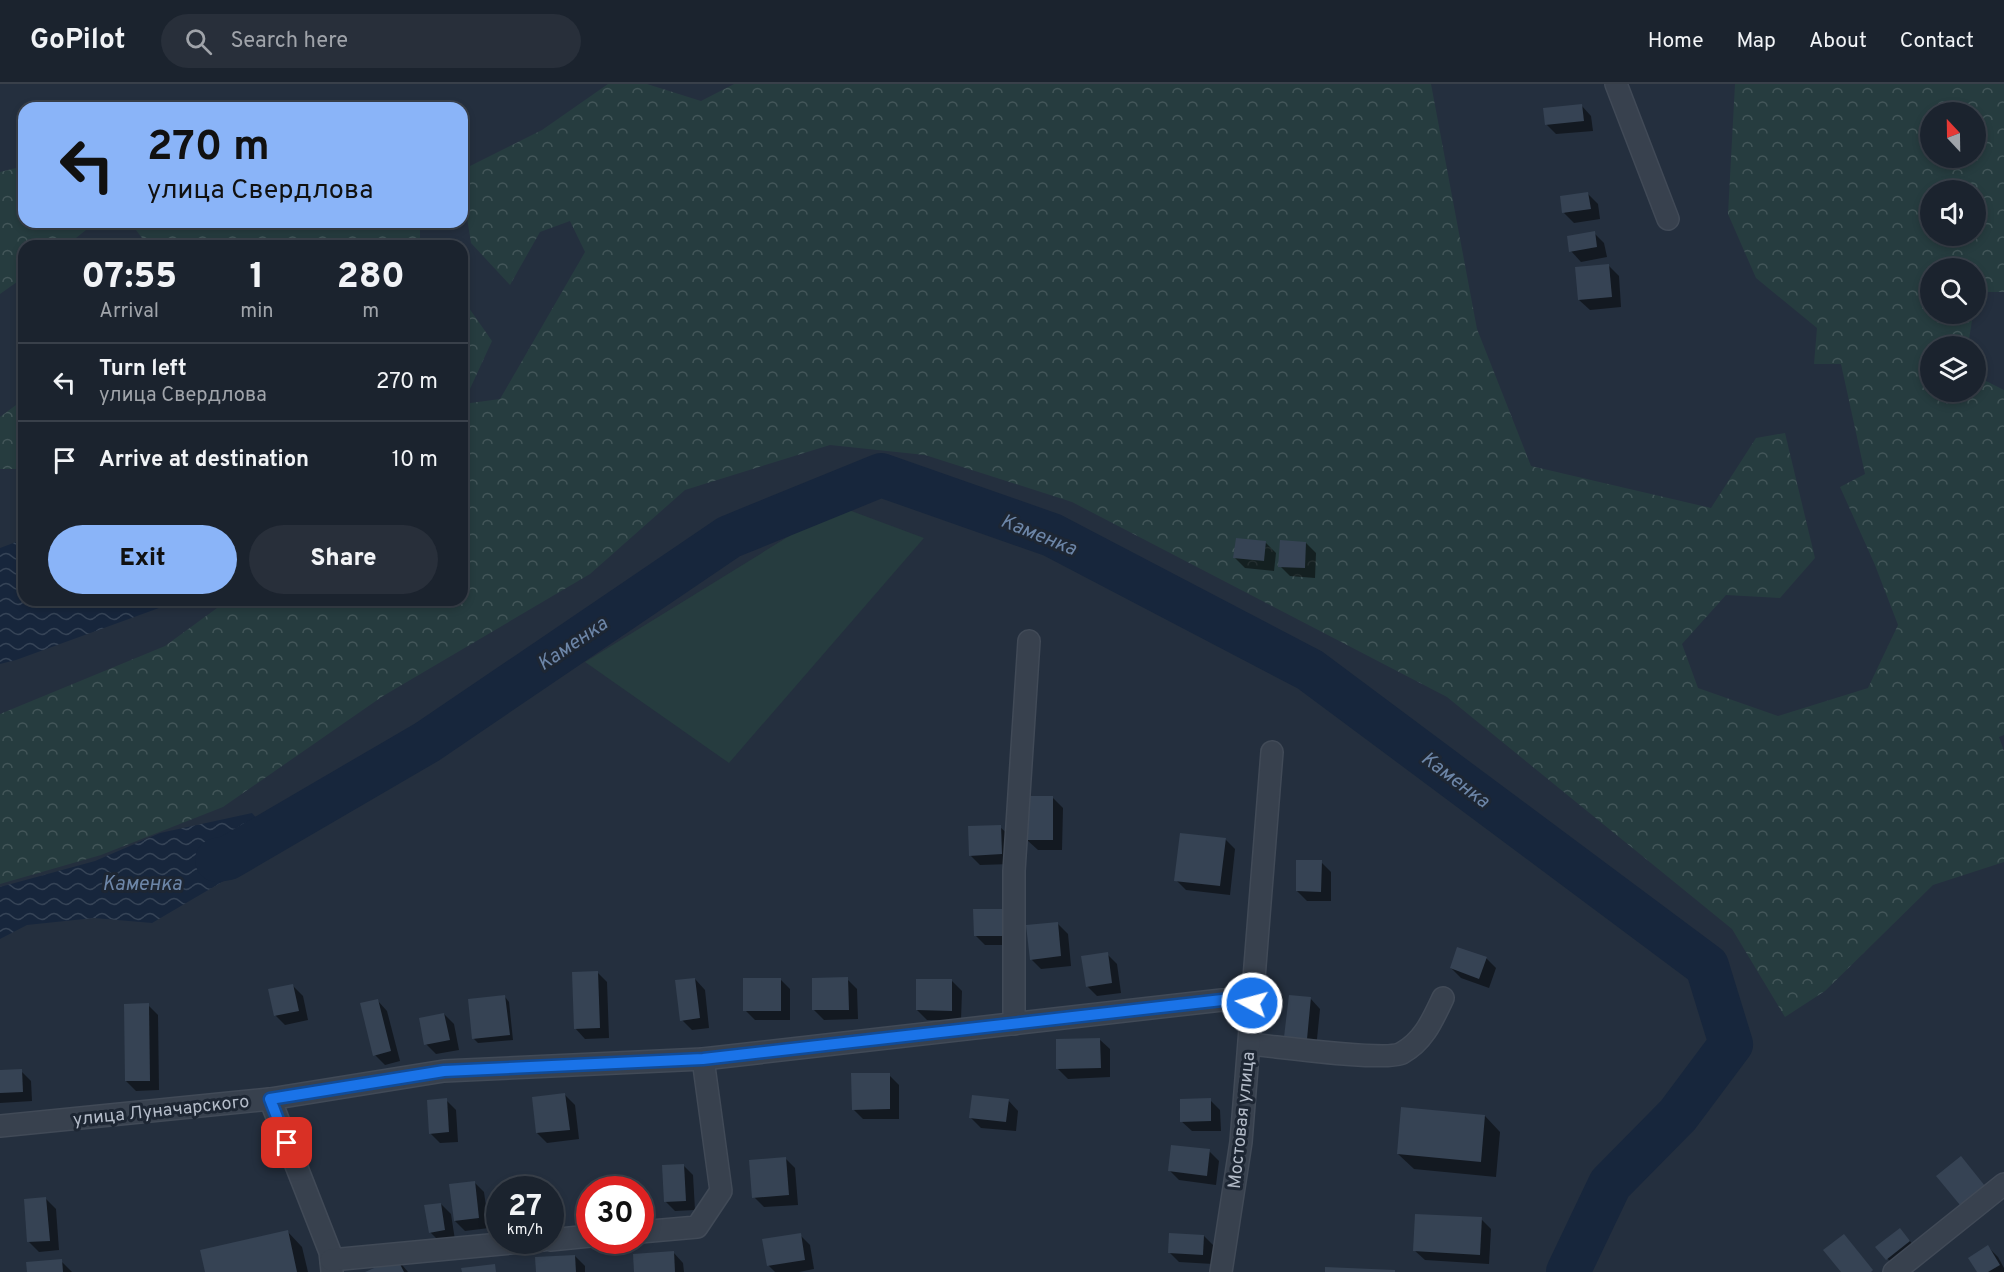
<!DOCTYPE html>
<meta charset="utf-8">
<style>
body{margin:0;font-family:Overpass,sans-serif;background:#282f3a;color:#f1f3f6;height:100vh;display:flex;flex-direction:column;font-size:22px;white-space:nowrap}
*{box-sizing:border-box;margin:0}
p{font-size:20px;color:#a0a4aa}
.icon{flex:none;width:33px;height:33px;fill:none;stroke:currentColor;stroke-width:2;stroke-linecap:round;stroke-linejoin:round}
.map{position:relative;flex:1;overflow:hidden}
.sheet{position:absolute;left:18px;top:156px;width:450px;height:366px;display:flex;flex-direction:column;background:#1b232e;border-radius:18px;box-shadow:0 3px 9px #0003,0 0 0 2px #39404a}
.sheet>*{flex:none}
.guide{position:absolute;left:18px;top:18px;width:450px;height:126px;border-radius:18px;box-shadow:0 3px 9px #0003,0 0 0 2px #39404a;background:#8ab4f8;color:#111;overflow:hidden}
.needle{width:39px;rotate:338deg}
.buttons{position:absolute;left:1920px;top:18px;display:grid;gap:12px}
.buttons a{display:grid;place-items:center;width:66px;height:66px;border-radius:50%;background:#1b232e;box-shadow:0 3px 9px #0003,0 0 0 2px #39404a;font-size:30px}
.speed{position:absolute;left:486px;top:1092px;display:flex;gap:12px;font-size:30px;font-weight:700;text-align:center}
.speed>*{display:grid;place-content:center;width:78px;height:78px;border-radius:50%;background:#1b232e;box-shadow:0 3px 9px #0003,0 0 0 2px #39404a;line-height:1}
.speed small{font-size:15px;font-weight:400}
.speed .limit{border:9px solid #d22;background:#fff;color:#111}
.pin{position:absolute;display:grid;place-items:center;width:51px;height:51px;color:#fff;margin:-26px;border-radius:12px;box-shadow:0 3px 9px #0006}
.me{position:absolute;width:66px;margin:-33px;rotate:277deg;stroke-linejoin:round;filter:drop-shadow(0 0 4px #0008)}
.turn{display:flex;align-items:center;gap:21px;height:126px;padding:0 30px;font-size:27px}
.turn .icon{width:78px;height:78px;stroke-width:2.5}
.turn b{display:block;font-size:42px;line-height:51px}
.eta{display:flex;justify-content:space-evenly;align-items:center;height:102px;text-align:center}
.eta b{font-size:36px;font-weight:800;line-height:42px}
.button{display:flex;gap:12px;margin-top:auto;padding:12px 30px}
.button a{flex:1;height:69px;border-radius:36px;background:#8ab4f8;color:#111;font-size:24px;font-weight:800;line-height:69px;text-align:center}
.button a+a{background:#282f3a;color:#f1f3f6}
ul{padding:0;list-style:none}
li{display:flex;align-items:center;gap:18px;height:78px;padding:0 30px;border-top:2px solid #39404a}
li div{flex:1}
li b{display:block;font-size:22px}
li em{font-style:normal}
header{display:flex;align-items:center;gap:36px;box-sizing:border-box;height:84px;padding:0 30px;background:#1b232e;border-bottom:2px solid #39404a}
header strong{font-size:28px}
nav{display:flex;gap:33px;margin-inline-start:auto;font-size:21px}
.search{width:420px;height:54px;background:#282f3a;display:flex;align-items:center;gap:15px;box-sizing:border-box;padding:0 21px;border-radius:33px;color:#a0a4aa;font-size:22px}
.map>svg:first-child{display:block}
.green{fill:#263c3f}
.forest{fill:url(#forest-crowns);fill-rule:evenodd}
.water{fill:url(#water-waves)}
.shadow{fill:#0007}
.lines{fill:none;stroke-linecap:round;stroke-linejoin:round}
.river{stroke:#17263c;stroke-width:44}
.building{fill:#364354}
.minor-casing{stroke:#414a57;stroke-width:24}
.minor{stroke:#38414e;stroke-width:21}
.route-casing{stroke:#114b97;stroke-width:15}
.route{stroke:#1a73e8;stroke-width:10}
.labels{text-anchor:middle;stroke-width:6;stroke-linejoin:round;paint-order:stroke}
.street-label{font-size:18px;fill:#b4bcc9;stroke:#1d2633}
.water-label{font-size:20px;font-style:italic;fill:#6d86a8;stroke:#1d2633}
</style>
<header>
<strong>GoPilot</strong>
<div class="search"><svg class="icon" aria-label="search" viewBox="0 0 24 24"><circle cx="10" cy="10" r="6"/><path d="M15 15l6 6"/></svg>Search here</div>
<nav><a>Home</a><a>Map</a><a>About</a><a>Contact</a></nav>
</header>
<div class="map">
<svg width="2004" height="1188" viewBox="0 0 2004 1188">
<defs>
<pattern id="forest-crowns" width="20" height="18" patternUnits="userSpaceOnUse" patternTransform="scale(1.5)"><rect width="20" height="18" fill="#263c3f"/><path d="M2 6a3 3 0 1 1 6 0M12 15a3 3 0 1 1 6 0" fill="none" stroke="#435659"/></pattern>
<pattern id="water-waves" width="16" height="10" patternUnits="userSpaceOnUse" patternTransform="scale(1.5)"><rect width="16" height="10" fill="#17263c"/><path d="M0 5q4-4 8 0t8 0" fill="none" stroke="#364457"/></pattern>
</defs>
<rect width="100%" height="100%" fill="#242f3e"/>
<!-- green -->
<path class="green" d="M838,422L924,454L729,679L585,578Z"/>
<!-- forest -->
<g class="forest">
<path d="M608,0H647L701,17L734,0H1431L1477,245L1531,382L1711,424L1756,354L1785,349L1815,474L1780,514L1726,511L1682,560L1698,604L1778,632L1868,604L1898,541L1875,481L1840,403L1865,390L1841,280H1814L1817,244L1756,194L1728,130L1735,0H2004V208H1977L1976,214V184H1930V230H1973L1968,262H1930V308H1976V292L2004,306V651L1999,653L2004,667V778L1933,801L1825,907L1785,933L1732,845L1447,613L1072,418L925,371L830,361L685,406L590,490L383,612L223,723L101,771L0,800V630L165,562L228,516H462V214L492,257L463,320L500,315L585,168L570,137L540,148L510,201L471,159L462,102V86L542,46ZM1930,28H1976V74H1930ZM1930,106H1976V152H1930Z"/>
<path d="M24,82V138H96L66,162H24V193L0,210V88Z"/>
<path d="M130,138H420V162H148Z"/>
<path d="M24,315V385H0V333Z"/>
</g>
<!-- water -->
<g class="water">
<path d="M24,455V516H181L16,576L0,580V464Z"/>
<path d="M252,729L270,749L273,768L152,839L94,834L27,841L0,855V803L95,777L160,749Z"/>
</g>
<!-- shadow -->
<g class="shadow">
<path d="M1581,21L1591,32L1593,47L1556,50L1546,40Z"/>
<path d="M1588,110L1598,120L1600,135L1574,139L1564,129Z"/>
<path d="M1594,149L1604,159L1607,173L1581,178L1571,167Z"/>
<path d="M1609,182L1619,192L1621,223L1590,226L1579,216Z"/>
<path d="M1266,459L1276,469L1274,487L1245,484L1235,474Z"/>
<path d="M1306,459L1316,469L1315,494L1290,492L1280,482Z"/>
<path d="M1053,714L1063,724L1062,766H1038L1027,756Z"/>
<path d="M1000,743L1011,753V780L980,781L970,771Z"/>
<path d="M1225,755L1235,765L1230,811L1186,806L1176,796Z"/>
<path d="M1321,778L1331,788V817H1307L1297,807Z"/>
<path d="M975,827L1015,861H985L975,851Z"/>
<path d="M1058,840L1068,850L1071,882L1041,885L1031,875Z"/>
<path d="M1107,870L1117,880L1121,909L1097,912L1087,902Z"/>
<path d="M1486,874L1496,884L1489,904L1461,894L1451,884Z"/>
<path d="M597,888L607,898L609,954L585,955L575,944Z"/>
<path d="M695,895L705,906L709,944L692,946L682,936Z"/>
<path d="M780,895L790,905V936H755L745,926Z"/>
<path d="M847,895L857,905L858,935L824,936L814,926Z"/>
<path d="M952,897L962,907L961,936H927L917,926Z"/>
<path d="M293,902L303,912L308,936L285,941L275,931Z"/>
<path d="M505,913L509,918L513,956L478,959L474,955Z"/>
<path d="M1310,914L1320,925L1316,965L1296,963L1286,953Z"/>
<path d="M377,916L387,927L400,977L385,981L375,971Z"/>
<path d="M148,921L158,931L159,1006L136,1007L126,997Z"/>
<path d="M444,930L454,940L459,966L436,970L426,960Z"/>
<path d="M1099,955L1110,965V993L1068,995L1058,985Z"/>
<path d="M21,987L31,997L32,1017L0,1019V988Z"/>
<path d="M889,991L899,1001V1035H863L853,1025Z"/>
<path d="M565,1011L575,1021L579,1055L547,1059L537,1049Z"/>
<path d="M446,1016L456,1026L458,1058L440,1059L430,1049Z"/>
<path d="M1008,1016L1018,1027L1016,1047L981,1044L971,1034Z"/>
<path d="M1210,1016L1220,1026L1221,1047H1192L1181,1037Z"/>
<path d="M1485,1032L1500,1048L1496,1093L1414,1085L1398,1070Z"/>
<path d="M1209,1067L1219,1077L1216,1101L1179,1096L1169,1086Z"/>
<path d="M785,1074L795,1084L798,1121L764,1123L754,1113Z"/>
<path d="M683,1081L693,1091L695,1126L675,1127L665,1117Z"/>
<path d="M474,1098L484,1108L489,1144L465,1147L455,1137Z"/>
<path d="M46,1115L56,1125L59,1166L39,1168L29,1158Z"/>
<path d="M441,1120L451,1130L455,1156L440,1158L430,1148Z"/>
<path d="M1481,1135L1491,1145L1489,1180L1425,1176L1414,1166Z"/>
<path d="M287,1147L302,1163L308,1188H207Z"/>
<path d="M800,1151L810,1161L814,1185L799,1188H775L768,1181Z"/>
<path d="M1204,1152L1214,1162L1213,1180L1179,1178L1169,1168Z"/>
<path d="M1909,1156L1919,1168L1897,1185L1877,1163Z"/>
<path d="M1988,1163L1998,1173L2004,1184V1188H1979Z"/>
<path d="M673,1168L683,1179L684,1188H635Z"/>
<path d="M575,1172L585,1182V1188H538Z"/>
<path d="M397,1175L408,1188H369Z"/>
<path d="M61,1177L72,1188H29Z"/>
</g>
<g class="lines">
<!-- river -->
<path class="river" d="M217,776L228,774L427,658L729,453L881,391L1052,451L1310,586L1707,882L1731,960L1678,1031L1610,1100L1568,1188"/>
</g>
<!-- building -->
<g class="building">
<path d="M1582,20L1584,37L1545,41L1543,24Z"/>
<path d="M1588,108L1591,125L1562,129L1560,112Z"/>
<path d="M1595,147L1597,163L1569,168L1567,152Z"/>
<path d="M1609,180L1612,213L1578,216L1575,183Z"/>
<path d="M1236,454L1266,457L1264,477L1233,474Z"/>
<path d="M1280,456L1306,458L1305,484L1278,483Z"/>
<rect x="1026" y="712" width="27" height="44"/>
<path d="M1001,741L1002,770L969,772L968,742Z"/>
<path d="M1180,749L1226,754L1220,802L1174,797Z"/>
<path d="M1296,776H1322L1321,808L1296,807Z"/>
<path d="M973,825H1005L1006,852H974Z"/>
<path d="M1058,838L1061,872L1030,876L1026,841Z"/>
<path d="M1457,863L1487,873L1479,895L1450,884Z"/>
<path d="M1108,868L1112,899L1086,903L1081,872Z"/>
<path d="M598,887L600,944L574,945L572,888Z"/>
<path d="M848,893L849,926H812V894Z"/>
<path d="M695,894L700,934L680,937L675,896Z"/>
<rect x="743" y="894" width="38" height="33"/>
<path d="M916,895H952V927L916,926Z"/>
<path d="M293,900L299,927L274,932L268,905Z"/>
<path d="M505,911L510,951L472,955L468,915Z"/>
<path d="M1289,911L1311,913L1307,955L1284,953Z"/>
<path d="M378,915L391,967L373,972L360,919Z"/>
<path d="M149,919L150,997H125L124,920Z"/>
<path d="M444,929L450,956L424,961L419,934Z"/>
<path d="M1100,954L1101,984L1056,985V955Z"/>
<path d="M22,985L23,1008L0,1009V986Z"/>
<path d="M851,989H890V1025L852,1026Z"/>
<path d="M565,1009L570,1046L536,1049L532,1013Z"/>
<path d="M972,1011L1009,1015L1006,1038L969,1034Z"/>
<path d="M447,1014L449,1048L429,1050L427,1016Z"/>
<path d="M1211,1014V1037L1180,1038V1015Z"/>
<path d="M1401,1023L1485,1031L1481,1078L1397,1070Z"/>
<path d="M1171,1061L1210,1065L1207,1092L1168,1087Z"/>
<path d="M1961,1072L1985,1102L1960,1121L1936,1092Z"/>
<path d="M786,1073L789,1111L752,1114L749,1076Z"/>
<path d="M684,1080L686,1117L664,1118L662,1081Z"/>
<path d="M475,1097L479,1134L454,1137L449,1100Z"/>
<path d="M46,1113L50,1157L27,1158L24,1115Z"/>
<path d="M441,1119L445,1146L429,1149L424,1121Z"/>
<path d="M1415,1130L1482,1133L1480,1171L1413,1167Z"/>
<path d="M1900,1144L1910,1157L1886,1176L1875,1163Z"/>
<path d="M288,1146L297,1188H205L200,1166Z"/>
<path d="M801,1149L805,1176L767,1182L762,1155Z"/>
<path d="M1169,1149L1204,1151L1203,1171L1168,1169Z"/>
<path d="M1844,1150L1873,1186L1871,1188H1841L1823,1166Z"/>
<path d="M1988,1161L2000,1181L1988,1188H1977L1968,1174Z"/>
<path d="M674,1167L675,1188H634L633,1170Z"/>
<path d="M575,1171L576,1188H536L535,1173Z"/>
<path d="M397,1174L404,1188H365Z"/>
<path d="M62,1175L63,1188H27L26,1178Z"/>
<path d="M495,1180L496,1188H462L461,1184Z"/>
<path d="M1325,1183L1395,1186V1188H1325Z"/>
</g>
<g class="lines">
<!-- minor casing -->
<g class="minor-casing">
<g id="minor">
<path d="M1616,0L1668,135"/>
<path d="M1014,940V787L1029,557"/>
<path d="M1249,960C1274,962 1386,978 1402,969C1424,957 1433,935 1443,914"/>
<path d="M270,1015L330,1168L332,1187"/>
<path d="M0,1042L270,1015L444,987L703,975L1222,916L1252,919"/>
<path d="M640,1148L697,1143L721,1107L703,975"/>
<path d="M550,1156L590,1152"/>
<path d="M331,1176L543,1156"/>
<path d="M1221,1188L1241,1058L1272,668"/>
<path d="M1894,1188L2004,1100"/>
</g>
</g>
<!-- minor -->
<use href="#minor" class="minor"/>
</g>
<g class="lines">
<!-- route casing -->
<g class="route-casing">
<path id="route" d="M287,1059L270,1015L444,987L703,975L1222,916L1252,919"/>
</g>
<!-- route -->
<use href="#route" class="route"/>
</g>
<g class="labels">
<!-- street labels -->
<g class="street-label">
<text transform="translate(161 1026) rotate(-6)" y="6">улица Луначарского</text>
<text transform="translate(1241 1036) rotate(-84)" y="6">Мостовая улица</text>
</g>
<!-- water labels -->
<g class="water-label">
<text transform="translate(1039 450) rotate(22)" y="7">Каменка</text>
<text transform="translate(572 559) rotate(-34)" y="7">Каменка</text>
<text transform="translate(1456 695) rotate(37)" y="7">Каменка</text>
<text x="142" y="806">Каменка</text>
</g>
</g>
</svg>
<div class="buttons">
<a><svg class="needle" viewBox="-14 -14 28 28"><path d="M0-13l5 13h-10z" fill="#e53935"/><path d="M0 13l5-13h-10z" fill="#a0a4aa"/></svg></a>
<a><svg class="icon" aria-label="sound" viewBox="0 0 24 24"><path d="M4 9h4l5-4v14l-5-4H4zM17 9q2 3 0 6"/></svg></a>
<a><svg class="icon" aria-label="search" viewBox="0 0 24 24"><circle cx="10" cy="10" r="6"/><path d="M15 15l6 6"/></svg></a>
<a><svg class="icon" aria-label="layers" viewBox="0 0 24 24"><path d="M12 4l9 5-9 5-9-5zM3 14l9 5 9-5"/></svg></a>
</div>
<div class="speed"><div>27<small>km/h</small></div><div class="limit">30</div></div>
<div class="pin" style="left:287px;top:1059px;background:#d93025"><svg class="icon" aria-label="arrive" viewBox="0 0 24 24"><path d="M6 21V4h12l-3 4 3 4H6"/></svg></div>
<svg class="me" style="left:1252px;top:919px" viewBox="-20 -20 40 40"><circle r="17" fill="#1a73e8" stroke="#fff" stroke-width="3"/><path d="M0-11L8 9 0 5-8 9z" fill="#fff"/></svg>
<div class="guide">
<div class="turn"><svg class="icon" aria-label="left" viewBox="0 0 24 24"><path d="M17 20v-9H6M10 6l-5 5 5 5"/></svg><div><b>270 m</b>улица Свердлова</div></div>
</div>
<section class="sheet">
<div class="eta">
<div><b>07:55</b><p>Arrival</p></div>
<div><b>1</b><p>min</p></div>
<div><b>280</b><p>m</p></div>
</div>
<ul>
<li><svg class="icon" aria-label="left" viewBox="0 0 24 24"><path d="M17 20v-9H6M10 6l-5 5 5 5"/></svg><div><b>Turn left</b><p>улица Свердлова</p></div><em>270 m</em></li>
<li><svg class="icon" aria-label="arrive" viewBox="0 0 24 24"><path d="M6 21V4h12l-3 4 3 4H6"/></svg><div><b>Arrive at destination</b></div><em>10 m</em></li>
</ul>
<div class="button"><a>Exit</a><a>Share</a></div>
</section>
</div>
